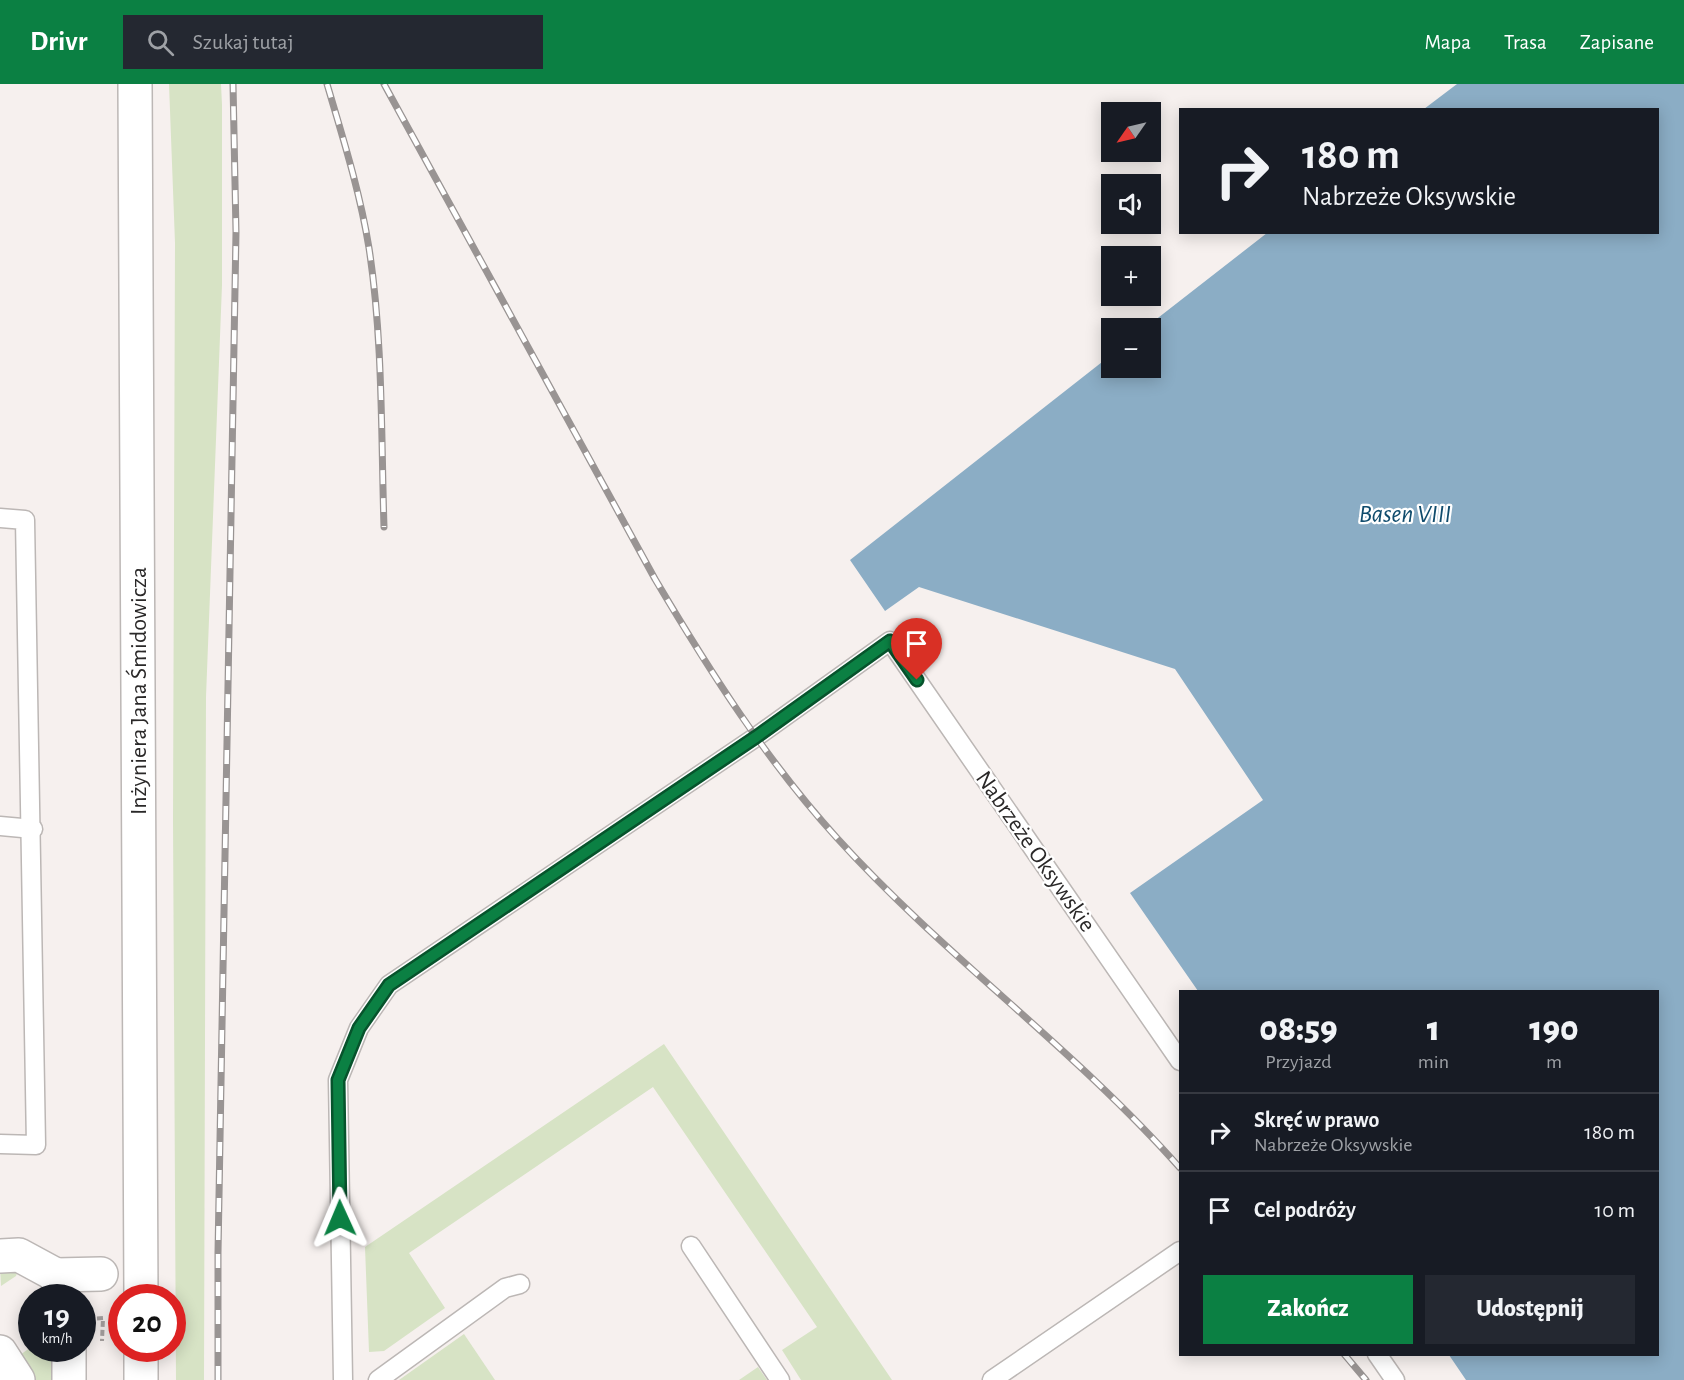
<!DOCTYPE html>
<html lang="pl">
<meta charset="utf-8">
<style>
body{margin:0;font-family:"Alegreya Sans",sans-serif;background:#242831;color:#f1f3f6;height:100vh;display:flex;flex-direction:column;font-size:22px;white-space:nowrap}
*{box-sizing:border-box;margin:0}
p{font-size:20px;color:#9ea1a6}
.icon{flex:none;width:33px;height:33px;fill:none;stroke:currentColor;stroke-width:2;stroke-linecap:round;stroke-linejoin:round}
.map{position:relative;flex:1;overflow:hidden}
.sheet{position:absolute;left:1179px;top:906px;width:480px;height:366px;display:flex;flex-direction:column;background:#171b24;border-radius:0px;box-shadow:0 3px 15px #0003}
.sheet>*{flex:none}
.top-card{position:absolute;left:1179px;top:24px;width:480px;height:126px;border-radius:0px;box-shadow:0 3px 15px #0003;background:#171b24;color:#f1f3f6;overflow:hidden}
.needle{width:39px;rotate:236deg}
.buttons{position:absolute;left:1101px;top:18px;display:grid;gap:12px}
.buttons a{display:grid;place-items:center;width:60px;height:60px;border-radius:0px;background:#171b24;box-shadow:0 3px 15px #0003;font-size:30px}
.speed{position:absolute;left:18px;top:1200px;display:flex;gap:12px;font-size:30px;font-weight:700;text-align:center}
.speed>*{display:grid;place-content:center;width:78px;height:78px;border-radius:50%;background:#171b24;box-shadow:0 3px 15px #0003;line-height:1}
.speed small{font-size:15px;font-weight:400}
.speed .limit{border:9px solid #d22;background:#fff;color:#111}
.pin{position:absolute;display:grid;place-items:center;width:51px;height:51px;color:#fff;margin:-62px -26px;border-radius:50% 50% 50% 0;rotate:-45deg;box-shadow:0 0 6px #0007}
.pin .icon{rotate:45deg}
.me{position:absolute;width:66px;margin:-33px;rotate:359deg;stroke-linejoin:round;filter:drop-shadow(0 0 4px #0008)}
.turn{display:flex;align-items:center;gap:21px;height:126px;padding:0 24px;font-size:27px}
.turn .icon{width:78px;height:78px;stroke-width:2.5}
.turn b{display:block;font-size:42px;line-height:51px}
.eta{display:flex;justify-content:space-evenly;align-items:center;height:102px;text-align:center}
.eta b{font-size:36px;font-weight:800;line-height:42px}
.cta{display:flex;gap:12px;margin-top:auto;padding:12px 24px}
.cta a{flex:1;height:69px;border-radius:0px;background:#0b8043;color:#fff;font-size:24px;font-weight:800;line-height:69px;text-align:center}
.cta a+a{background:#242831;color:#f1f3f6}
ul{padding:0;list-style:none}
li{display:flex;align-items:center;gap:18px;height:78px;padding:0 24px;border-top:2px solid #363941}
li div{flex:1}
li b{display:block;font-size:22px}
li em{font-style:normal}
header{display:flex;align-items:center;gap:36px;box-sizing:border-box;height:84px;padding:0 30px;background:#0b8043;color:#fff}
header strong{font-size:28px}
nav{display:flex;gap:33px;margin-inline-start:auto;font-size:21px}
.search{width:420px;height:54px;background:#242831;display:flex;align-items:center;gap:15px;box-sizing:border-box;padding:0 21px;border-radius:0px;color:#9ea1a6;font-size:22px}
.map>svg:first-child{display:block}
.green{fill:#d7e3c5}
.water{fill:#8badc5}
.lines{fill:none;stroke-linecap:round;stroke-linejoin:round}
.lane-casing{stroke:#bcb7b5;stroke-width:21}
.street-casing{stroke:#bcb7b5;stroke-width:36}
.secondary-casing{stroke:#bcb7b5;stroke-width:36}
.path{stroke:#a6a1a0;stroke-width:4;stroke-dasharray:6 3;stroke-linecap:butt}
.lane{stroke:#fff;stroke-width:18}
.street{stroke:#fff;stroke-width:33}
.secondary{stroke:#fff;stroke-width:33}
.rail-casing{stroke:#999493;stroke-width:7}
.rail{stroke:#fff;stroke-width:4.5;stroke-dasharray:14;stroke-linecap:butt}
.route-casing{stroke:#07532c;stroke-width:15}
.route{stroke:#0b8043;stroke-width:10}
.labels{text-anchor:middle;stroke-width:4.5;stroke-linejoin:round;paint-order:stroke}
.street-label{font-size:24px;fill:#2a2828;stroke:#fff}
.water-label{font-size:26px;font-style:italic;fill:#104c6d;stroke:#fff}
</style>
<header>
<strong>Drivr</strong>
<div class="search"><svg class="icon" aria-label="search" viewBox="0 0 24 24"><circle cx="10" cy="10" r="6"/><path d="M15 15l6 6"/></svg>Szukaj tutaj</div>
<nav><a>Mapa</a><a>Trasa</a><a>Zapisane</a></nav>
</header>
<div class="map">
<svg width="1684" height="1296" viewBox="0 0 1684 1296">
<rect width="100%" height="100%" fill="#f6f0ee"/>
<!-- green -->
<g class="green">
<path d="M169,0H221L222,21V201L206,613L204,1296H176L173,736L175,159Z"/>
<path d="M664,960L892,1296H801L782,1266L817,1243L653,1003L409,1169L445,1224L384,1267L369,1268L365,1163Z"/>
<path d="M0,1182L18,1187L16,1192L1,1202Z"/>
<path d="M464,1250L495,1296H399Z"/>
<path d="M31,1263L59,1265V1296H34L20,1271Z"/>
<path d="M758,1283L767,1296H739Z"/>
</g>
<!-- water -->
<path class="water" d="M1457,0H1684V1296H1466L1449,1271L1658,1270V908L1198,907L1130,809L1263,716L1175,585L919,503L885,527L850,476L1111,271L1112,284H1150V244H1145L1267,149L1658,148V26L1424,25Z"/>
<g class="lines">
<!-- lane casing -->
<g class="lane-casing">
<g id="lane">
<path d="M0,434L25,436L36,1061L0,1060"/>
<path d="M0,742L33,745"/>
<path d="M691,1162L780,1296"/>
<path d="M1377,1270L1395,1296"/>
<path d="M343,1296L338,996L359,944L389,901L756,653L890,557L1180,977"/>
<path d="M378,1296L505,1204L520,1200"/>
<path d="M992,1296L1180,1167"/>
</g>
</g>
<!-- street casing -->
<g class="street-casing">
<g id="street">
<path d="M0,1172L19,1171L56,1191"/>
<path d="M62,1214L56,1191L101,1190"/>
<path d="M69,1264V1296"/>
<path d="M0,1268L18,1296"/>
</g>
</g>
<!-- secondary casing -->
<g class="secondary-casing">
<g id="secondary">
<path d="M135,0L141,1214"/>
<path d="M141,1264V1296"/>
</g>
</g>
<!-- path -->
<path class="path" d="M88,1235L103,1234L102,1257"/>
<!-- lane -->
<use href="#lane" class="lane"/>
<!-- street -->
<use href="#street" class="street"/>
<!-- secondary -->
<use href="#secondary" class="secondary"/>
<!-- rail casing -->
<g class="rail-casing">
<g id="rail">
<path d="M327,0C343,54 360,108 369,164C383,255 381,350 384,443"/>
<path d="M384,0L655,495C709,586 766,676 837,754C944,872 1075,965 1180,1084"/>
<path d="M1344,1270L1366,1296"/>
<path d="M218,1296V1169L236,148L233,0"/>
</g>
</g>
<!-- rail -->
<use href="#rail" class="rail"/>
</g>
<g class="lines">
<!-- route casing -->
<g class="route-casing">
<path id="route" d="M340,1134L338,996L359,944L389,901L756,653L890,557L917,596"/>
</g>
<!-- route -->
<use href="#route" class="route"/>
</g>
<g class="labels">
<!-- street labels -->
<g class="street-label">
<text transform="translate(138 607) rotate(-90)" y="8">Inżyniera Jana Śmidowicza</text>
<text transform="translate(1036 767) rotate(55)" y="8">Nabrzeże Oksywskie</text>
</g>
<!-- water labels -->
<g class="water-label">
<text x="1405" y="438">Basen VIII</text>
</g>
</g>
</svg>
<div class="buttons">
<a><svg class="needle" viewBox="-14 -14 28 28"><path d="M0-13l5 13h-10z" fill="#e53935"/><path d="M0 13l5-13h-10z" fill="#9ea1a6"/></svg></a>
<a><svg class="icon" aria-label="sound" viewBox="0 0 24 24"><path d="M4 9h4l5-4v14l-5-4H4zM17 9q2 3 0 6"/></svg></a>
<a>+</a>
<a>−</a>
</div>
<div class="speed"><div>19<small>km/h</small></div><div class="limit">20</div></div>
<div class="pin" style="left:917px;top:596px;background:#d93025"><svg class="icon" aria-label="arrive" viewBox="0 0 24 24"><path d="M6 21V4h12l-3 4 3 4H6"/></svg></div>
<svg class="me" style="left:340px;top:1134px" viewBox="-20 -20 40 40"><path d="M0-17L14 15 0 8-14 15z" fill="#0b8043" stroke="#fff" stroke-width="4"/></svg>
<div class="top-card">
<div class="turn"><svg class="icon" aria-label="right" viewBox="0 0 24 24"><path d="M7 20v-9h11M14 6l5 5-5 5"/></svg><div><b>180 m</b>Nabrzeże Oksywskie</div></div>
</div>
<section class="sheet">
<div class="eta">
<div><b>08:59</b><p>Przyjazd</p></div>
<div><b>1</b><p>min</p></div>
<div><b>190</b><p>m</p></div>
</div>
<ul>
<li><svg class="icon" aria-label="right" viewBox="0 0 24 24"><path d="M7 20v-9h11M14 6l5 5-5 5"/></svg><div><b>Skręć w prawo</b><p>Nabrzeże Oksywskie</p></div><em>180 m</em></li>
<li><svg class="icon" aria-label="arrive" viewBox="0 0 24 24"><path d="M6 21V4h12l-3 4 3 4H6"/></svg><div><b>Cel podróży</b></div><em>10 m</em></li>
</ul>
<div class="cta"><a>Zakończ</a><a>Udostępnij</a></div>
</section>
</div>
